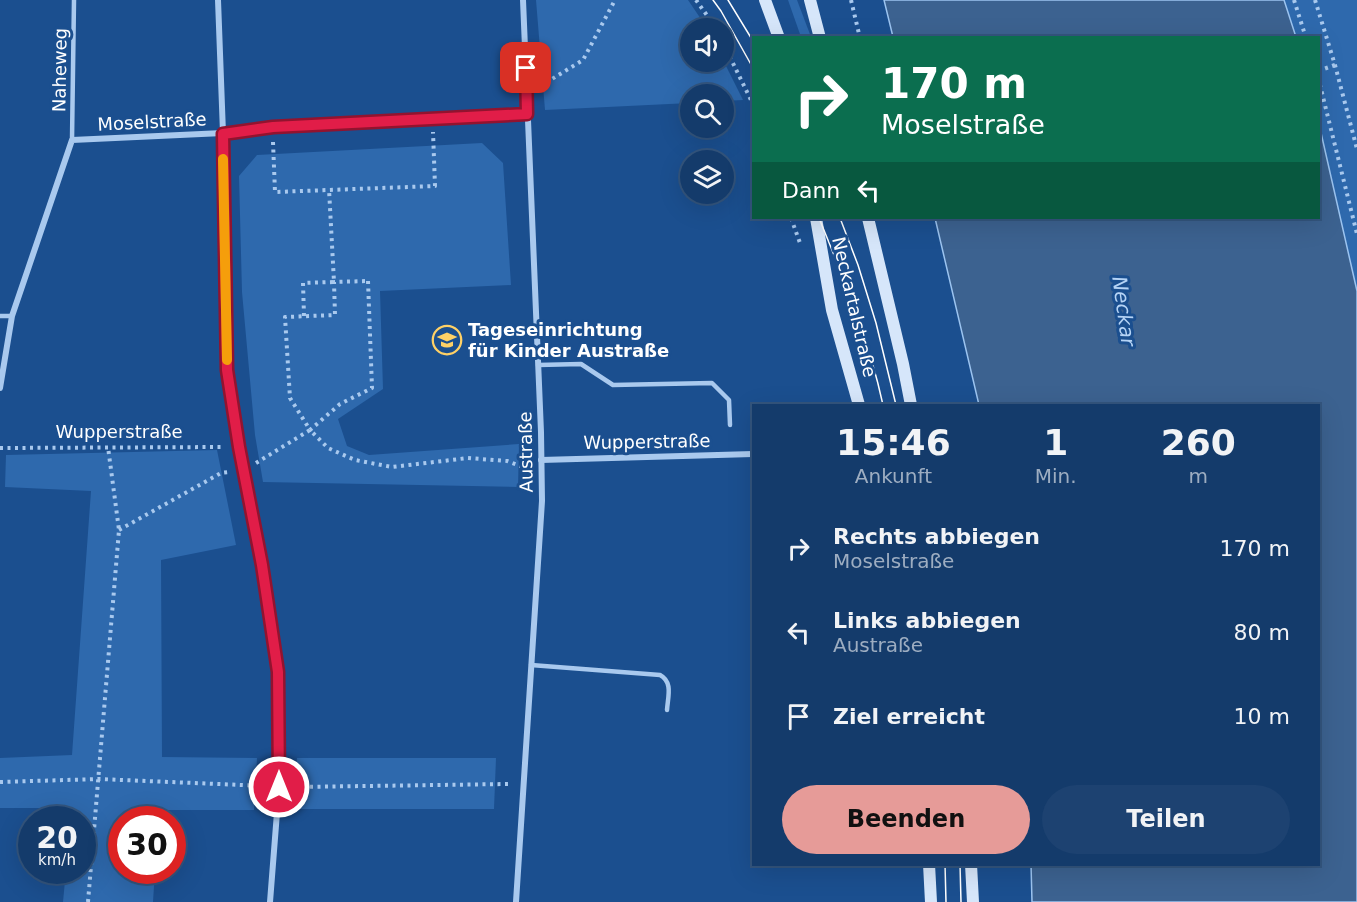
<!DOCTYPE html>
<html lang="de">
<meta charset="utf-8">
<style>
body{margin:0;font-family:"DejaVu Sans",sans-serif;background:#1d4271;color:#f1f3f6;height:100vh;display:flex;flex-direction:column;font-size:22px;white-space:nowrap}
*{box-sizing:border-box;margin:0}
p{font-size:20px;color:#9dadc1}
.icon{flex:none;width:33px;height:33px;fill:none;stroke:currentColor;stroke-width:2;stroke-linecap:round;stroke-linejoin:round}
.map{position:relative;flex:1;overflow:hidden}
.panel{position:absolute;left:752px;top:404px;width:568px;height:462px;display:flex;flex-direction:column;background:#143b6b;border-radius:0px;box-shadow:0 6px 24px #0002,0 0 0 2px #33557e}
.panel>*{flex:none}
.guide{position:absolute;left:752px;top:36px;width:568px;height:183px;border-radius:0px;box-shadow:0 6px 24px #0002,0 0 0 2px #33557e;background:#0b6e4f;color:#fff;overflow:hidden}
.tools{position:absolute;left:680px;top:18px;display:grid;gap:12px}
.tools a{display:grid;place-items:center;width:54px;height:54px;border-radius:50%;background:#143b6b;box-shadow:0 6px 24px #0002,0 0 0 2px #33557e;font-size:30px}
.speed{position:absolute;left:18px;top:806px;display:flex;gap:12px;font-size:30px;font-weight:700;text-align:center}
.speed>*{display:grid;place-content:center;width:78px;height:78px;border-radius:50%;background:#143b6b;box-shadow:0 6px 24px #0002,0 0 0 2px #33557e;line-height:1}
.speed small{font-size:15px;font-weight:400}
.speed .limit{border:9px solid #d22;background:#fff;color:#111}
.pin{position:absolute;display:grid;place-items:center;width:51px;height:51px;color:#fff;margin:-26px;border-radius:12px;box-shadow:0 3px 9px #0006}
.me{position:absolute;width:66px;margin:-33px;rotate:0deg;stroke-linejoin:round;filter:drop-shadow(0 0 4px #0008)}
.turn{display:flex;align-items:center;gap:21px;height:126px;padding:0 30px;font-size:27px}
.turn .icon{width:78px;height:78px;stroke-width:2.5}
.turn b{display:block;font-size:42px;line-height:51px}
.then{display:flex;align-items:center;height:57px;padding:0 30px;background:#0003;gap:12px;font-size:22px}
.eta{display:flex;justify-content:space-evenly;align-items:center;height:102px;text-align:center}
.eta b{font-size:36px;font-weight:700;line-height:42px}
.action{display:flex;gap:12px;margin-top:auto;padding:12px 30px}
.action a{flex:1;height:69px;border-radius:36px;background:#e69b98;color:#111;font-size:24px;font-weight:700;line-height:69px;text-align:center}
.action a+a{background:#1d4271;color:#f1f3f6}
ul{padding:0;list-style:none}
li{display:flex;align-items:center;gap:18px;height:84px;padding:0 30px}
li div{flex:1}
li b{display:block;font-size:22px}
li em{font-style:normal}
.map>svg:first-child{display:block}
.green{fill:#2e69ad}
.water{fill:#3c6290;stroke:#9cc4f0;stroke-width:1.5}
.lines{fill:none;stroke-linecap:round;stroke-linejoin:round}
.path{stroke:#a9c9ee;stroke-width:4;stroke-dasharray:3 4.5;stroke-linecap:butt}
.service{stroke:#a9c9ee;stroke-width:4.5}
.minor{stroke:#a9c9ee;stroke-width:6}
.secondary{stroke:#d6e6fa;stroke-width:12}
.tram{stroke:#fff;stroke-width:1.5}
.route-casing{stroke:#92132f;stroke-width:15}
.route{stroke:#e11d48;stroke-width:10}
.slow{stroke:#f59e0b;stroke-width:10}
.labels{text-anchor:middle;stroke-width:6;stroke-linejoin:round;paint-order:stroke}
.street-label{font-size:18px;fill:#fff;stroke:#1b4f8f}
.poi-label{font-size:18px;font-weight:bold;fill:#fff;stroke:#1b4f8f;text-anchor:start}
.water-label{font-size:20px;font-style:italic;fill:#b5d3f5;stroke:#1b4f8f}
</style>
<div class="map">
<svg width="1357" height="902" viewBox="0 0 1357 902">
<rect width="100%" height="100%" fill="#1b4f8f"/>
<!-- green -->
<g class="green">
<path d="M536,0H688L707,28H690V62H723V60L743,100L723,101V94H690V103L545,110Z"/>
<path d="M788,0H797L811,37H801Z"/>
<path d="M1270,0H1357V308L1319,177L1318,38L1280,37Z"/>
<path d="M482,143L503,163L511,285L380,291L383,389L338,419L347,446L369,455L519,444L518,487L263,482L255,435L242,292L239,176L257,155Z"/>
<path d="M217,450L236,545L161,560L162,757L257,758L254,810H159L158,819H122V870H155L153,902H63L66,870H82V819H69V808H0V758L72,755L91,491L5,487L6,455Z"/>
<path d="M297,758H496L494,809H294Z"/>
</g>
<!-- water -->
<g class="water">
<path d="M884,0H1284L1296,37H893Z"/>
<path d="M1319,124L1357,291V902H1032L1031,864H1318V405H979L935,218H1318Z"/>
</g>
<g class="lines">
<!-- path -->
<g class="path">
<path d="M696,0L716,28"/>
<path d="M851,0L860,38"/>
<path d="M1294,0L1306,38"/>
<path d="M1315,0L1335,65L1357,149"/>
<path d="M723,43L753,104"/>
<path d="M1318,71L1335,65"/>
<path d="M1318,77L1357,234"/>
<path d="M542,89L547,82L583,60L615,0"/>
<path d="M273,142L275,192L435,186L433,132"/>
<path d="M791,218L800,243"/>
<path d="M368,281L372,388L340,404L310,430L290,398L285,317L335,315L334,282Z"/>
<path d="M304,316L303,283L334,282L329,189"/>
<path d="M0,448L224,447"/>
<path d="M256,463L310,430L328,448L355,460L392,467L468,458L507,461L526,468"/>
<path d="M119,530L221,473L229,472"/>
<path d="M0,782L99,779L266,786"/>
<path d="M295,787L509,784"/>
<path d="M88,902L119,530L108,447"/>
</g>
<!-- service -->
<g class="service">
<path d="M72,140L74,0"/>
<path d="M0,316H12"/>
<path d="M538,365L581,364L613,385L712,383L729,400L730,425"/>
<path d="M531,665L660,675C673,682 668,696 667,710"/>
</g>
<!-- minor -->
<g class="minor">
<path d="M218,0L223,133L227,371L239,447L262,565L278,672L279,787L270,902"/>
<path d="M0,388L12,316L72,140L223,133L273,127L527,114"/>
<path d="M541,460L753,454"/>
<path d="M516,902L542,501L541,432L523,0"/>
</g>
<!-- secondary -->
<g class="secondary">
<path d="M765,0L779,38"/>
<path d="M810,0L820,38"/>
<path d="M816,218L832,310L859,405"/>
<path d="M868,218L903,364L911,405"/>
<path d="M929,864L931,902"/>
<path d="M971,864L973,902"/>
</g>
<!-- tram -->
<g class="tram">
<path d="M713,0L721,11L753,68"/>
<path d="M728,0L753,41"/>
<path d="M819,218C844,279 869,340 883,405"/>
<path d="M840,218L858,265L876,323L896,405"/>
<path d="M945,864L946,902"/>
<path d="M960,864L961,902"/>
</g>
</g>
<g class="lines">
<!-- route casing -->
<g class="route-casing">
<path id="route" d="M279,787L278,672L262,565L239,447L227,370L223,134L273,127L527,114L526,68"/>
</g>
<!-- route -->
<use href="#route" class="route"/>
<!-- slow -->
<path class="slow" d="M223,159L227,360"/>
</g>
<!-- icons -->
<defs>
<g id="school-ring" transform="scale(1.5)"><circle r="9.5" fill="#1b4f8f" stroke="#ffd166" stroke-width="1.5"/><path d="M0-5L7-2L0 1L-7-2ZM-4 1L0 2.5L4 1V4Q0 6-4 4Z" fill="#ffd166"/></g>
</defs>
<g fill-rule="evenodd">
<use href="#school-ring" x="447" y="340"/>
</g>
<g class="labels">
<!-- street labels -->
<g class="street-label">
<text transform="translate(60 70) rotate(-89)" y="6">Naheweg</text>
<text transform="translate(152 122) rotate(-3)" y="6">Moselstraße</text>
<text transform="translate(854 307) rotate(77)" y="6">Neckartalstraße</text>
<text x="119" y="438">Wupperstraße</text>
<text transform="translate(647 442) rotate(-1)" y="6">Wupperstraße</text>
<text transform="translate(526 452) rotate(-91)" y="6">Austraße</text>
</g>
<!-- poi labels -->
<g class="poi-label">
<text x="468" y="336">Tageseinrichtung<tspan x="468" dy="21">für Kinder Austraße</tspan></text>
</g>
<!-- water labels -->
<g class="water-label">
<text transform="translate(1124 311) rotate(82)" y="7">Neckar</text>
</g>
</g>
</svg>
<div class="tools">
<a><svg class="icon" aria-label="sound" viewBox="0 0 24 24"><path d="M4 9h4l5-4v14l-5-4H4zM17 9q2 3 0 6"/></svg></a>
<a><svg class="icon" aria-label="search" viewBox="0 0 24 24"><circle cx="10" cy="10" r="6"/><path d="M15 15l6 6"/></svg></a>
<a><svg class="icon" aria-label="layers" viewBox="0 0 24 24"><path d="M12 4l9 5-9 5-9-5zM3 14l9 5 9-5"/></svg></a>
</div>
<div class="speed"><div>20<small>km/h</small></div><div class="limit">30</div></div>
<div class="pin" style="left:526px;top:68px;background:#d93025"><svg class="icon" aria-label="arrive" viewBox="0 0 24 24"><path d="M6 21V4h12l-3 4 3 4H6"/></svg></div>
<svg class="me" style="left:279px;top:787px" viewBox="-20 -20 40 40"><circle r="17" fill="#e11d48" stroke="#fff" stroke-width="3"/><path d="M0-11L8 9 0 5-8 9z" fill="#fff"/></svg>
<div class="guide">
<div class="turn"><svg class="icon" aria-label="right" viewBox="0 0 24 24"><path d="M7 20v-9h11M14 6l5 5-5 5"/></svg><div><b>170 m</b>Moselstraße</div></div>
<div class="then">Dann<svg class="icon" aria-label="left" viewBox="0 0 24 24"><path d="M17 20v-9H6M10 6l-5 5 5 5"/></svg></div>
</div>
<section class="panel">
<div class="eta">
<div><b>15:46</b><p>Ankunft</p></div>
<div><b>1</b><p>Min.</p></div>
<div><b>260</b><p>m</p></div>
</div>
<ul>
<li><svg class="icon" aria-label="right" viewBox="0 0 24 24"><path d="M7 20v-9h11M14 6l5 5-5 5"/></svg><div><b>Rechts abbiegen</b><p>Moselstraße</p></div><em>170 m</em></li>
<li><svg class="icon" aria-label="left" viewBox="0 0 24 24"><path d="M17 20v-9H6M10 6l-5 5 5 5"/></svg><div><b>Links abbiegen</b><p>Austraße</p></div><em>80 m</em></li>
<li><svg class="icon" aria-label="arrive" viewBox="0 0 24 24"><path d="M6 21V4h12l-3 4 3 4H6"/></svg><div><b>Ziel erreicht</b></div><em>10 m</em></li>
</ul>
<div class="action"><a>Beenden</a><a>Teilen</a></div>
</section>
</div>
